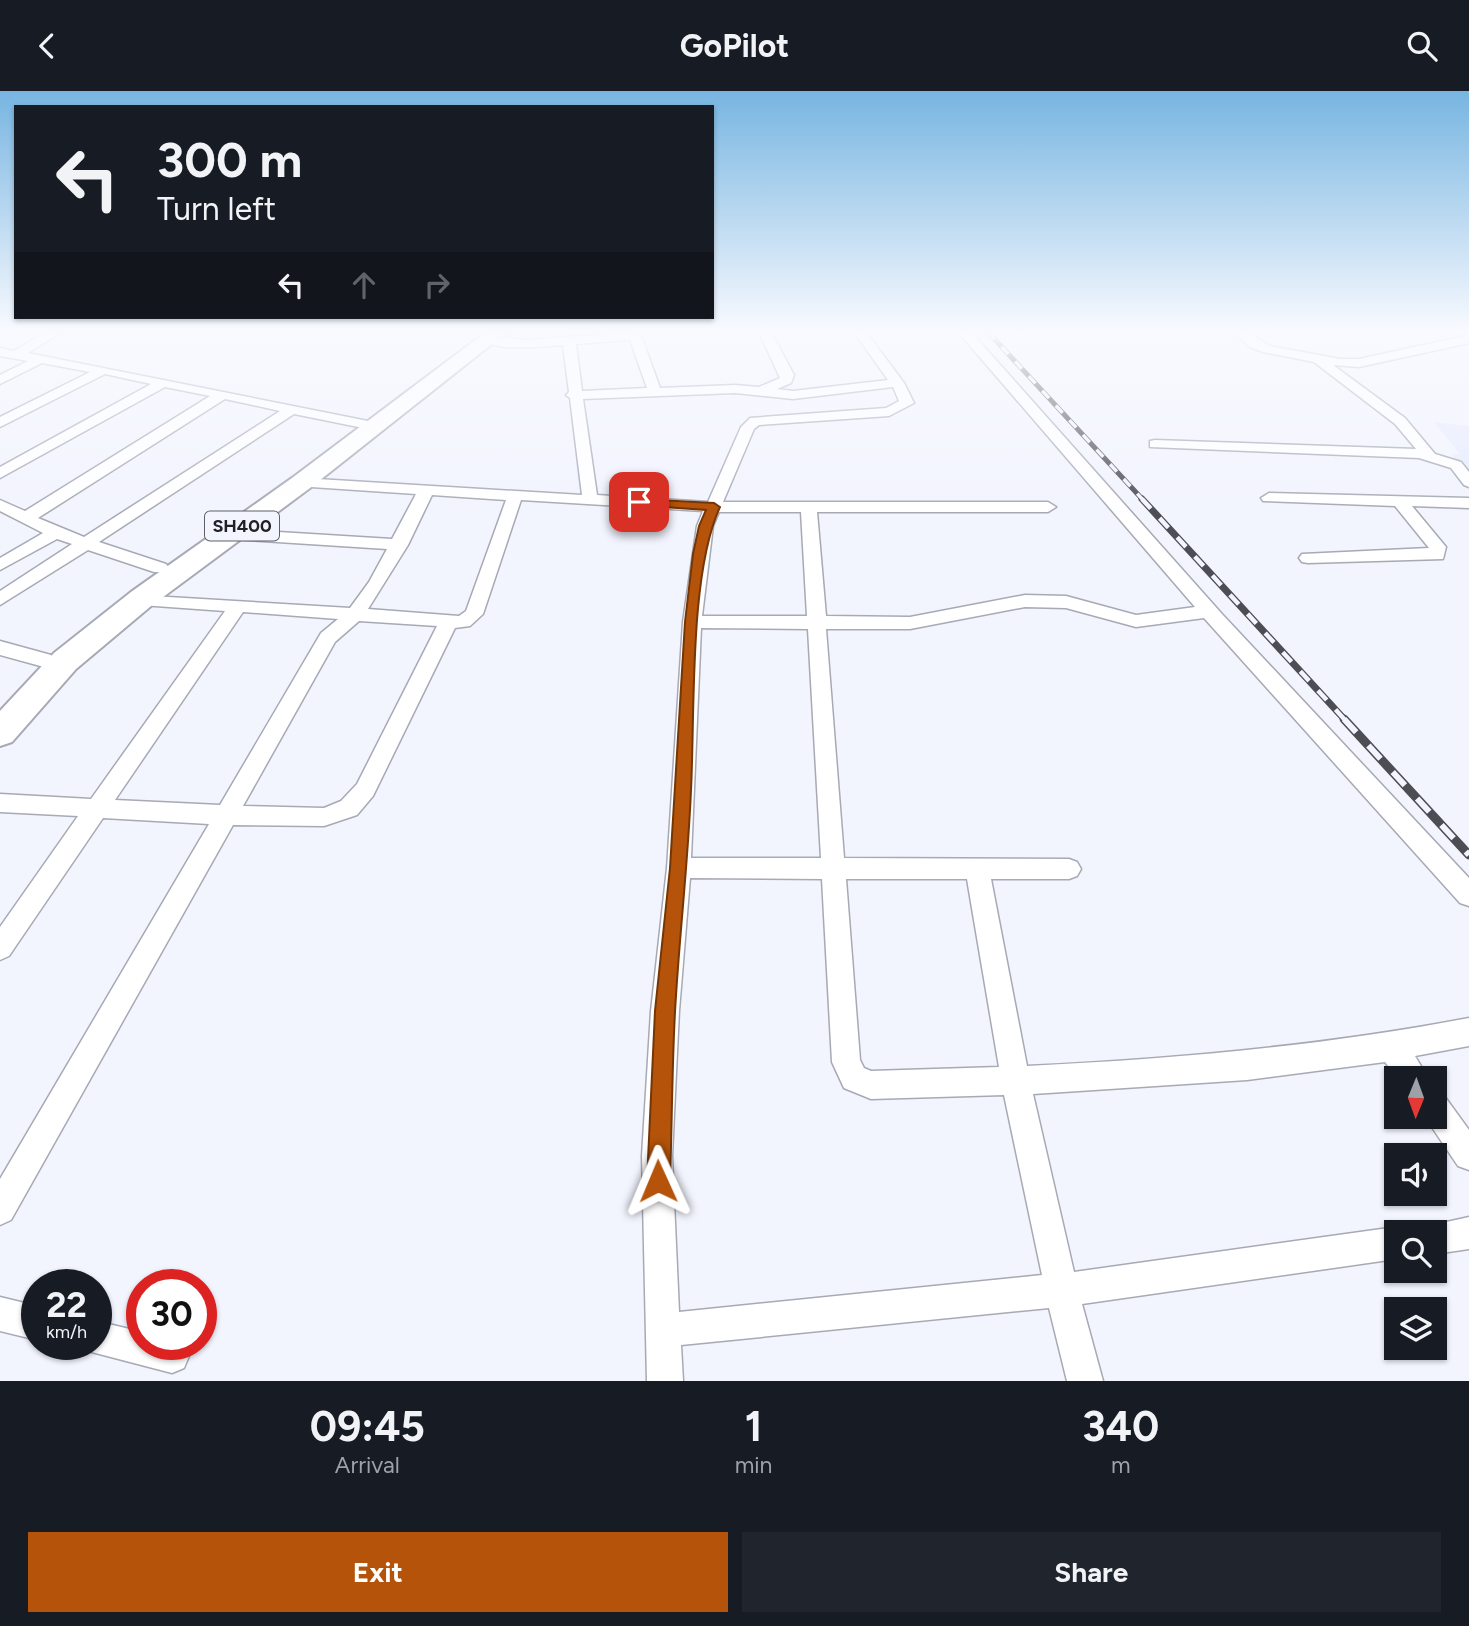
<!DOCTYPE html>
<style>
body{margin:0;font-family:Figtree,sans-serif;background:#20242c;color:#f1f3f6;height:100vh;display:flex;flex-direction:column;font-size:26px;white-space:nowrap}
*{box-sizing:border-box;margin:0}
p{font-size:23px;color:#9ea1a6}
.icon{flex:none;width:38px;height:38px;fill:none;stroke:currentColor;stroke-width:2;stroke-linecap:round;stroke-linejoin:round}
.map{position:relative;height:1290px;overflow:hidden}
.details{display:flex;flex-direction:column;background:#171b24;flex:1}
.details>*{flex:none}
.top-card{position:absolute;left:14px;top:14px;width:700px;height:214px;border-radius:0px;box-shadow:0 2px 5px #0004;background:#171b24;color:#f1f3f6;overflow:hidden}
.needle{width:46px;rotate:181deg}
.fabs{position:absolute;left:1384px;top:975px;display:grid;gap:14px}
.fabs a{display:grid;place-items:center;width:63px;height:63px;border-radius:0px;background:#171b24;box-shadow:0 2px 5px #0004;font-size:35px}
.speed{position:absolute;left:21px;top:1178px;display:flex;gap:14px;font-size:35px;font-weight:700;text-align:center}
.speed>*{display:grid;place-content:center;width:91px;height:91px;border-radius:50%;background:#171b24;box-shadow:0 2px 5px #0004;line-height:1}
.speed small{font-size:18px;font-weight:400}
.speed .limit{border:10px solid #d22;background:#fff;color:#111}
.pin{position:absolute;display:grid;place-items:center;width:60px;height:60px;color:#fff;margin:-30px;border-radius:14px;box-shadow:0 4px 10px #0006}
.me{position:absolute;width:77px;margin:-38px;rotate:359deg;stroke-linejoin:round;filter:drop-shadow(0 0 5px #0008)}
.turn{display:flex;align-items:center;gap:24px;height:147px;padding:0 28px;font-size:32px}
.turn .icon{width:91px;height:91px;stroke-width:2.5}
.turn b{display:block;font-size:49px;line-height:60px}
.lanes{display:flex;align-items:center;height:66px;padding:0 28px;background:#0003;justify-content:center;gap:35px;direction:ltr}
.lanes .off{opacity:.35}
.eta{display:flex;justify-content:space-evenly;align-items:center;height:119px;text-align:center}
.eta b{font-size:42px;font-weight:700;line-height:49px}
.cta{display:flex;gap:14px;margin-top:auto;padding:14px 28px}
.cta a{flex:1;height:80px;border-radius:0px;background:#b45309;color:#fff;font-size:28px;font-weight:700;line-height:80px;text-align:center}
.cta a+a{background:#20242c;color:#f1f3f6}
header{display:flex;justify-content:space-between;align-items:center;height:91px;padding:0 28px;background:#171b24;font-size:32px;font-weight:700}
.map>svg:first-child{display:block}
.built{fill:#e7ebfe}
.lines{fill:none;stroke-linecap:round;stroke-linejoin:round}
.minor-casing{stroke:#a7a9b5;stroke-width:3}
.primary-casing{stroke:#a7a9b5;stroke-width:4}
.minor{fill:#fff;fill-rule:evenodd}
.primary{fill:#fff;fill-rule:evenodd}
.rail-far2-casing{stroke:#4d4d54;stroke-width:5}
.rail-far1-casing{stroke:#4d4d54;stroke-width:7}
.rail-casing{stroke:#4d4d54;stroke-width:9}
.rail-far2{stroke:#f2f4fe;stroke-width:3.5;stroke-dasharray:10;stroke-linecap:butt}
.rail-far1{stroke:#f2f4fe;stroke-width:4.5;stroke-dasharray:13;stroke-linecap:butt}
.rail{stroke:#f2f4fe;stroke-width:6;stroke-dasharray:18;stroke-linecap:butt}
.route{fill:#b45309;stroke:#753606;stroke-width:2}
.labels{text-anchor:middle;stroke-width:6;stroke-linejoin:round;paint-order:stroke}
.shield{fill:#f2f4fe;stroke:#5f6066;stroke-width:2}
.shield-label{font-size:18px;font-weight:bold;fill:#202025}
</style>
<header><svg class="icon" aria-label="back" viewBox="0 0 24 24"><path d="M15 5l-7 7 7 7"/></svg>GoPilot<svg class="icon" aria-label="search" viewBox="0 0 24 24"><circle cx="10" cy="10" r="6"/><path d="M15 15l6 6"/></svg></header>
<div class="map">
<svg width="1469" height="1290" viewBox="0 0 1469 1290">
<rect width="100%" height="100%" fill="#f2f4fe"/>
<!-- built -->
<path class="built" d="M1434,331L1469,335V386L1452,364L1460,363Z"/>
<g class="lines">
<!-- minor casing -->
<g class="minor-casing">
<g id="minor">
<path d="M46,241H61L28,262L373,331L380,335L373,339L294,323L99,451L166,473L169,477L166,481H154L88,459L0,514V500L72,453L57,448L0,479V467L43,442L0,420V409L25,420L210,305L165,296L0,387V376L151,293L105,283L0,336V326L90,281L42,272L0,293V284L28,270L0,265V257L14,260ZM225,308L280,320L84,446L38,427Z"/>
<path d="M632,241L642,247L660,297L735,294L759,296L780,287L759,241H771L794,284L791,292L777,298L793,300L888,289L854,241H866L904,292L914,312L889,325L759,334L754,338L723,411H1048L1056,416L1048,421H817L826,525L910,526L1025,504L1066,505L1136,524L1195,516L958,241H971L1222,523L1469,787V815L1460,812L1204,527L1136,536L1066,517L1025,516L910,538H826L844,767L1069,768L1077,771L1081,778L1077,785L1069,788H991L1027,975C1176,968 1322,955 1469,927V955L1415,965L1428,987H1397L1385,971L1247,989L1033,1003L1074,1181L1396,1136L1408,1141H1396V1168L1082,1213L1103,1290H1067L1049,1217L681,1254L683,1290H647L642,1065L651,920L667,777L683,531L697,435L703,420L521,409L483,523L470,535L455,537L373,705L357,724L324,735L233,734L11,1129L0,1134V1088L209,733L103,727L9,865L0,869V836L78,725L0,721V703L91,708L225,520L141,514L135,512L132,508L135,504L350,517L369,491L387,458L231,448L223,443L231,438L392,448L416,403L296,395L293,392L301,387L582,404L570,307L566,304L569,301L563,254C543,255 498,261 482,249L488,245L526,249ZM630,249L647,297L582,300L576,253ZM893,296L899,310L886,317L750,327L741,336L708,411L597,404L583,308L735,302L793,308ZM432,404L506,409L466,520L459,525L368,518L408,454ZM719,421H801L807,525H702L713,435ZM243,521L338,528L321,542L220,714L115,709ZM359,530L437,535L357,693L341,710L324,717L243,715L335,551ZM701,537L808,538L821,767H691ZM690,787L822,788L832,971L844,997L871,1008L1004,1004L1042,1184L679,1221L672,1065L679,920ZM846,788H967L999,976L871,980L864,977L860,969Z"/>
<path d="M1234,241H1248L1270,255L1340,268H1359L1469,244V252L1359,276L1333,274L1405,327L1435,363L1461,371L1469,381V396L1464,394L1451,377L1419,367L1150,356V350L1155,349L1416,358L1395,333L1314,271L1263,261L1250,256Z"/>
<path d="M1269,402L1469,407V417L1412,415L1446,456L1443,468L1308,472L1302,471L1299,467L1302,463L1429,457L1395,415L1263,410L1261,407Z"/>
<path d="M0,550L51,564L54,569L44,576L0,564Z"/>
<path d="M1435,1001L1445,1006L1469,1039V1079L1458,1075L1425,1026H1435Z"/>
<path d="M1469,1126V1158L1435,1163V1141H1421L1424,1136Z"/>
<path d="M0,1206L37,1215V1249L0,1240Z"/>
<path d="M96,1230L142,1241V1253H184L189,1265L184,1277L172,1282L84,1259L81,1253H96Z"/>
</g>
</g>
<!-- primary casing -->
<g class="primary-casing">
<path id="primary" d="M486,241H507L310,397L151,515L76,578L12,651L0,655V620L54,562L131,501L292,387Z"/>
</g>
<!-- minor -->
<use href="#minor" class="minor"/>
<!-- primary -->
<use href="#primary" class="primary"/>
<!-- rail-far2 casing -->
<g class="rail-far2-casing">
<path id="rail-far2" d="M988,241L1144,410"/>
</g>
<!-- rail-far1 casing -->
<g class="rail-far1-casing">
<path id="rail-far1" d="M1142,408L1346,630"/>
</g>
<!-- rail casing -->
<g class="rail-casing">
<path id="rail" d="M1344,628L1469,764"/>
</g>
<!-- rail-far2 -->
<use href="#rail-far2" class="rail-far2"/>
<!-- rail-far1 -->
<use href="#rail-far1" class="rail-far1"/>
<!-- rail -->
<use href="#rail" class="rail"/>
</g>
<!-- sky -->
<linearGradient id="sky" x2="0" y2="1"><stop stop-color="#77b5e1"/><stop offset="0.57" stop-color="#f9faff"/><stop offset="1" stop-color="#f9faff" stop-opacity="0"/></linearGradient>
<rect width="1469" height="422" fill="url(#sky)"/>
<!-- route -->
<path class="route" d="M639,408L714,412L720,416C689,483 695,621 691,699C688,773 679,847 675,921C672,977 672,1033 670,1090L667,1098L658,1102L650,1098L647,1090L655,920L670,777L685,531L693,463L699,435L706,419L635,414L633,411Z"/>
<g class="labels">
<!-- shield labels -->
<rect class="shield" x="205" y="420.5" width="74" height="29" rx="5"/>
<g class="shield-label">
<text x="242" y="441">SH400</text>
</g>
</g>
</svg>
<div class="fabs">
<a><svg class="needle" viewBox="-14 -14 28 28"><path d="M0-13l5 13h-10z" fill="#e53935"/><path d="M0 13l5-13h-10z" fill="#9ea1a6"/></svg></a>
<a><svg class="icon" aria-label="sound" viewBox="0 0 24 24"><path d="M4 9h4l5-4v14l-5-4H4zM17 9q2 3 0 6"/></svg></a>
<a><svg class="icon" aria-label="search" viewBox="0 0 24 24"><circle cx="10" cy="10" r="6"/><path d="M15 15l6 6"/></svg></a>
<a><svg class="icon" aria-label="layers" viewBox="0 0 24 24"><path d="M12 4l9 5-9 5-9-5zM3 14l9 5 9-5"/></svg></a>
</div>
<div class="speed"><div>22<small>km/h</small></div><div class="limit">30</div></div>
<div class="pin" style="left:639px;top:411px;background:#d93025"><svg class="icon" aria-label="arrive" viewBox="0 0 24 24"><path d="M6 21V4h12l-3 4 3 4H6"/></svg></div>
<svg class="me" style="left:658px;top:1090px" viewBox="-20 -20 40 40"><path d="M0-17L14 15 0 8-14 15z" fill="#b45309" stroke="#fff" stroke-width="4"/></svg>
<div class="top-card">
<div class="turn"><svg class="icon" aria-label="left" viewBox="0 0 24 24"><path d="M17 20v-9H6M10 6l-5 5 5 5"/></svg><div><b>300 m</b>Turn left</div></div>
<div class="lanes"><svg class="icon" aria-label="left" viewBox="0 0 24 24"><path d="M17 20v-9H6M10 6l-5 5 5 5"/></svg><svg class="icon off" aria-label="ahead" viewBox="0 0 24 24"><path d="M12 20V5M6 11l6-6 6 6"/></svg><svg class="icon off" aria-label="right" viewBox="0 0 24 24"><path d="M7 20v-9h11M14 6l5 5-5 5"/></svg></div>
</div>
</div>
<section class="details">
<div class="eta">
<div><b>09:45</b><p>Arrival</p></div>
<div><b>1</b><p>min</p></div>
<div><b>340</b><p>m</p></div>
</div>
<div class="cta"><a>Exit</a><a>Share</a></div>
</section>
